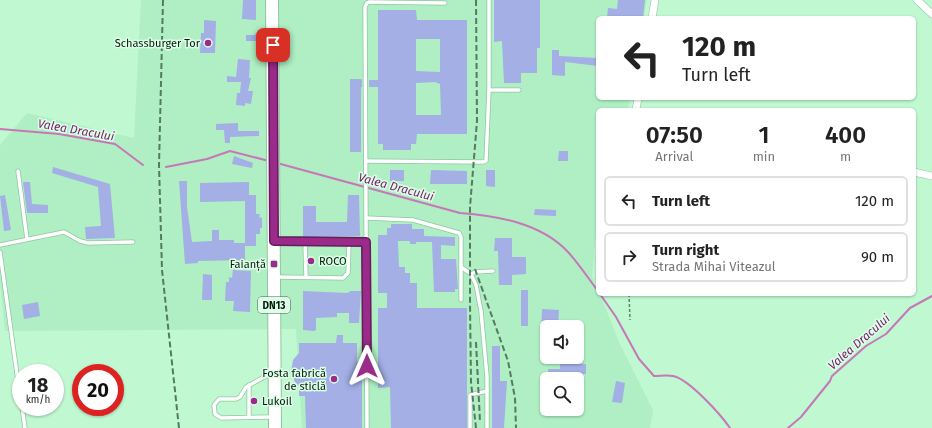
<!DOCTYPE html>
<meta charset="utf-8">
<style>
body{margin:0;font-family:"Fira Sans",sans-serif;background:#f2f2f2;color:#222;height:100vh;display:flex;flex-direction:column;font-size:15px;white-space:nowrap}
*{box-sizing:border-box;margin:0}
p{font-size:13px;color:#767676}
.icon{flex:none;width:22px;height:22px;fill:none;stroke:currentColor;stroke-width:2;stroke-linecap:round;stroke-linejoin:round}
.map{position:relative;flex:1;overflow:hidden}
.sheet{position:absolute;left:596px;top:108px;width:320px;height:188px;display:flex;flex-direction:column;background:#fff;border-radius:6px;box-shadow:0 1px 3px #0004}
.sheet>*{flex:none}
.hud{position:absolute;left:596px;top:16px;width:320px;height:84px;border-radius:6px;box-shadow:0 1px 3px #0004;background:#fff;color:#222;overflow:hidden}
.buttons{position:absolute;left:540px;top:320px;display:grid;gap:8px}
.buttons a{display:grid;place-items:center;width:44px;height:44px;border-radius:6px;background:#fff;box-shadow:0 1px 3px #0004;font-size:20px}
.speed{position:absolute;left:12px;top:364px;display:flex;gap:8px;font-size:20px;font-weight:700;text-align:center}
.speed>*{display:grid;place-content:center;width:52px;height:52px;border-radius:50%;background:#fff;box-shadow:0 1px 3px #0004;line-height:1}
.speed small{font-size:10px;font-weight:400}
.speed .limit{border:6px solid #d22;background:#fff;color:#111}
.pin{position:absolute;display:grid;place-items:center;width:34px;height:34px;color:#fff;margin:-17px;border-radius:8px;box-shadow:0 2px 6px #0006}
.me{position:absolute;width:44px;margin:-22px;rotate:0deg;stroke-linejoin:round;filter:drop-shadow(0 0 3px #0008)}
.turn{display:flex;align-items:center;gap:14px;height:84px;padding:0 20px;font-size:18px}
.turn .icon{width:52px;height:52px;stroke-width:2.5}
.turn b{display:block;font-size:28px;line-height:34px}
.eta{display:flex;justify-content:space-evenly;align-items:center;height:68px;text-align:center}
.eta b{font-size:24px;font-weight:600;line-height:28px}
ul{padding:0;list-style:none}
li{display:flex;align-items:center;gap:12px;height:50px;margin:0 8px 6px;padding:0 12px;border:2px solid #e0e0e0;border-radius:6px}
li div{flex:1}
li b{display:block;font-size:15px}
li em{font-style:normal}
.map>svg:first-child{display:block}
.built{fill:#afefc3;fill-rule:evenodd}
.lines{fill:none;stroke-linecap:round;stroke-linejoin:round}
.stream{stroke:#c777b7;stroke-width:2}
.building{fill:#a3afe5;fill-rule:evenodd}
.service-casing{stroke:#8fc6a1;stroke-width:5}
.minor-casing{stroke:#8fc6a1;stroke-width:8}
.trunk-casing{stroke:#8fc6a1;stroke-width:14}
.path{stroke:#5e846b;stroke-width:1.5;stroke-dasharray:3 2;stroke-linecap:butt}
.service{stroke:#fff;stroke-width:3.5}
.minor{stroke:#fff;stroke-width:7}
.trunk{stroke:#fff;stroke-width:12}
.rail{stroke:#557a61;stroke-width:2;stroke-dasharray:6 3;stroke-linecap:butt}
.route-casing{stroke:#641c5a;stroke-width:10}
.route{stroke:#9a2b8a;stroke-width:7}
.poi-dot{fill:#9a2b8a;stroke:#ddffe7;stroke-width:1.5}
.labels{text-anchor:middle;stroke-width:3;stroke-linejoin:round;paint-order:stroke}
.shield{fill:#ddffe7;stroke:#465f4e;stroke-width:1}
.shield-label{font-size:10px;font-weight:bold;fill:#051a0d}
.poi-label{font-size:11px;fill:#051a0d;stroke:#ddffe7;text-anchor:end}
.water-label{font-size:12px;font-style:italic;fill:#7b1c6d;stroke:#ddffe7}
</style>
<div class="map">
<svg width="932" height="428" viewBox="0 0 932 428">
<rect width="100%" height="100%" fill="#bff8d1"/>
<!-- built -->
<path class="built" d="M141,0H647L644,18H598V98H630L628,110H598V207L592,276L598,294H600L619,342L653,410L650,428H302L296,329L5,331L0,283V145L27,113L134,138ZM547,327H577V357H547ZM547,379H577V409H547Z"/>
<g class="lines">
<!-- stream -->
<g class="stream">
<path d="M0,129L59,134L115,144L143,165"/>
<path d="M277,163L460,213C498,216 541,223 568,252C579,264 588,278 598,291"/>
<path d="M166,167L207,159L230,151L269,161"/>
<path d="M600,294L616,317L639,359L654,376C660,376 667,375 673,376C689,379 721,415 730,428"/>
<path d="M788,428L801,417L830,381L832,376L866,346L886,334L910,308L932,296"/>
</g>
</g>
<!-- building -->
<g class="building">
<path d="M243,0H256V20L242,19Z"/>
<path d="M494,0H540V48H537V73H521V83H504L502,41L494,42Z"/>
<path d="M618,0H645L643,18H607L608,8L617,9Z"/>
<path d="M378,10H416L417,20H467V134H417L416,144H411V150H383V144H378V87H369V80H378ZM416,39H440V72L416,71ZM435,82L440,84L441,115H416V83Z"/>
<path d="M204,20L216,21L215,53H200L201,33H204Z"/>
<path d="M255,34H261L262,41H246V35H255Z"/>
<path d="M552,50H559V56L598,58V66L565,62V76L552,75Z"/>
<path d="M238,59L250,60L249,78H251L248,91H253L251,104L245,103V106L236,105L237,93H240L241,82H227V76L236,77Z"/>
<path d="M350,79H361L362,80V87H361V152H350Z"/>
<path d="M238,123V131H259V136L230,137V143H225L224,130H216V124Z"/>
<path d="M559,151H568V161H558Z"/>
<path d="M234,156L253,163L252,168L232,164Z"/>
<path d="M53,167L110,184L115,238L86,239L85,227L101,226L98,187L52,173Z"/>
<rect x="390" y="170" width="14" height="11"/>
<path d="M431,170L467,171V184H430Z"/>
<path d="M486,170H495V187L486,186Z"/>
<path d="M179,181H187V207L192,242L212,241V230H219V240H234V243H245V201L200,202V183L249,182V195H256V214H260L259,217L262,218V228H260V234H256V246H245V260L198,261V263L185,264Z"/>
<path d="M23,182H30L32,204L48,205V213H27Z"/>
<path d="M5,195L11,230L4,231L0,196Z"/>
<path d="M348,195H359L360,236L303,237V206H316V222H347Z"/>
<path d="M535,209L556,210V216L534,215Z"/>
<path d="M391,224H412V229H424V236L455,237V246L441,245V259H456L458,289H455V292H434L432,242H416V244H410V241H398L399,267H405V273H410V283H417V308H467V428H391L390,387L378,388V308H387V293H378V235H387V228H391Z"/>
<path d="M495,238H512V257H526V274L512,275V285H499L498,251H494Z"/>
<path d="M233,270L251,271L250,312L233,311L234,301H225L226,282H229V277L232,278Z"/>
<path d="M203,274L212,275V300H202Z"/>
<rect x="521" y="290" width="7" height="36"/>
<path d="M303,291L347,293L351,291H361L359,323H349V313H337V317L316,318V330L314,331L303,330Z"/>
<path d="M38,302L40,316L24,319L22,305Z"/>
<path d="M542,309L559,310L558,327H547V336L541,335Z"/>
<path d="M337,335H343V343H357V362H362V428H306L305,396H299V386L295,382L291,372L293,360L299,353V343H336Z"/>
<path d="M492,346H500V381H507L504,428H492Z"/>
<path d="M560,364H586V374L548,375V369H560Z"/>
<path d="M616,381L625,383L622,403L612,402Z"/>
</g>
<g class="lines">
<!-- service casing -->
<g class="service-casing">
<g id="service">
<path d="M489,90H519"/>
<path d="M366,161L483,162L486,161L489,90V0"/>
<path d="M18,171L27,239"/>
<path d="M366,218L413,220L459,233L461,237V300"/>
<path d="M276,241H344L349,245L348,273L343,278L277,277"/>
<path d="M305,242L306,277"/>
<path d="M347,242H367"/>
<path d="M0,245L64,232L80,241L88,243L133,242"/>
<path d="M0,252L21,403"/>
<path d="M461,267L471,274L476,285L481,311L487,377V428"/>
<path d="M471,274L475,272L493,271"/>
<path d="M249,385V417"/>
<path d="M22,407L25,428"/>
<path d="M272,417L221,418L215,414L214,405L219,399H236L240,397L246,387L266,376L273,374"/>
<path d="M367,428L365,7L367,3L369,2L445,3"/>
<path d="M470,428V395L487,391"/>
</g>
</g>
<!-- minor casing -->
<g class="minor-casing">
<g id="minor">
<path d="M917,0L932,14"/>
<path d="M652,18L655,0"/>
<path d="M636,110L638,98"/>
<path d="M914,172L932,176"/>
</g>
</g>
<!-- trunk casing -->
<g class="trunk-casing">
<path id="trunk" d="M272,0L275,428"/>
</g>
<!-- path -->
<path class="path" d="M629,294L630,320"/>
<!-- service -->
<use href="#service" class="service"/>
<!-- minor -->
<use href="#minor" class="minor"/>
<!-- trunk -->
<use href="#trunk" class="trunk"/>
<!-- rail -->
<g class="rail">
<path d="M163,0L159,165L162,270L179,428"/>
<path d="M476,0L477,121L470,207V304L471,382L476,428"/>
<path d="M475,269L508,361L515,398L516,428"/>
<path d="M476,342L480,422"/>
</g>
</g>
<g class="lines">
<!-- route casing -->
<g class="route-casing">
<path id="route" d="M273,45L274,241L366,242L367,366"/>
</g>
<!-- route -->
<use href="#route" class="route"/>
</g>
<!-- markers -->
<g class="poi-dot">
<circle cx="208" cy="43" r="4"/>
<circle cx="311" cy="261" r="4"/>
<rect x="270" y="260" width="8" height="8" rx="2"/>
<circle cx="334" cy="379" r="4"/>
<circle cx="254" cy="401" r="4"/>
</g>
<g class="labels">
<!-- shield labels -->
<rect class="shield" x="258" y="297" width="32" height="16" rx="3"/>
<g class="shield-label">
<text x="274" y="309">DN13</text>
</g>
<!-- poi labels -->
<g class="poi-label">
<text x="200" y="47">Schassburger Tor</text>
<text x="319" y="265" text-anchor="start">ROCO</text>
<text x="266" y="268">Faianță</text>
<text x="326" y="377">Fosta fabrică<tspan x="326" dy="13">de sticlă</tspan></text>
<text x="262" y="405" text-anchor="start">Lukoil</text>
</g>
<!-- water labels -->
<g class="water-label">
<text transform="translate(76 130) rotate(10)" y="4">Valea Dracului</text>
<text transform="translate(396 187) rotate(15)" y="4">Valea Dracului</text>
<text transform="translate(859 342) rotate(-41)" y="4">Valea Dracului</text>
</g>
</g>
</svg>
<div class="buttons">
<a><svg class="icon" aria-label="sound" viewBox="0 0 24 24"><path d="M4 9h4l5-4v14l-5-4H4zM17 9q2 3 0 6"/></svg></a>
<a><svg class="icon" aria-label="search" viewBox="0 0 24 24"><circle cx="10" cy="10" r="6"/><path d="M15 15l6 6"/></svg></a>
</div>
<div class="speed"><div>18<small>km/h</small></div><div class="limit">20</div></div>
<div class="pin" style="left:273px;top:45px;background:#d93025"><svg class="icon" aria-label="arrive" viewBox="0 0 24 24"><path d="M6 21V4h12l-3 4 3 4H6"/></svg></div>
<svg class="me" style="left:367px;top:366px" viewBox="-20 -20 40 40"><path d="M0-17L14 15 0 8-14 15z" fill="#9a2b8a" stroke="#fff" stroke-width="4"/></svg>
<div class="hud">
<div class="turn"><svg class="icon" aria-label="left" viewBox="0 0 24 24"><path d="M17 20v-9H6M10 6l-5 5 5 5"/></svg><div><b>120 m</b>Turn left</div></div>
</div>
<section class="sheet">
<div class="eta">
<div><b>07:50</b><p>Arrival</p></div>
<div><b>1</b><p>min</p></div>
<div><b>400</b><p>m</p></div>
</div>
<ul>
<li><svg class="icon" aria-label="left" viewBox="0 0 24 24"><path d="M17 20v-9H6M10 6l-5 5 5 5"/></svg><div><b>Turn left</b></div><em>120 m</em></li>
<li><svg class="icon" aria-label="right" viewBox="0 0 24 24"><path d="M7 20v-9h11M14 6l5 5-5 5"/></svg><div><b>Turn right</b><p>Strada Mihai Viteazul</p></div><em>90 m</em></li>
</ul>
</section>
</div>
